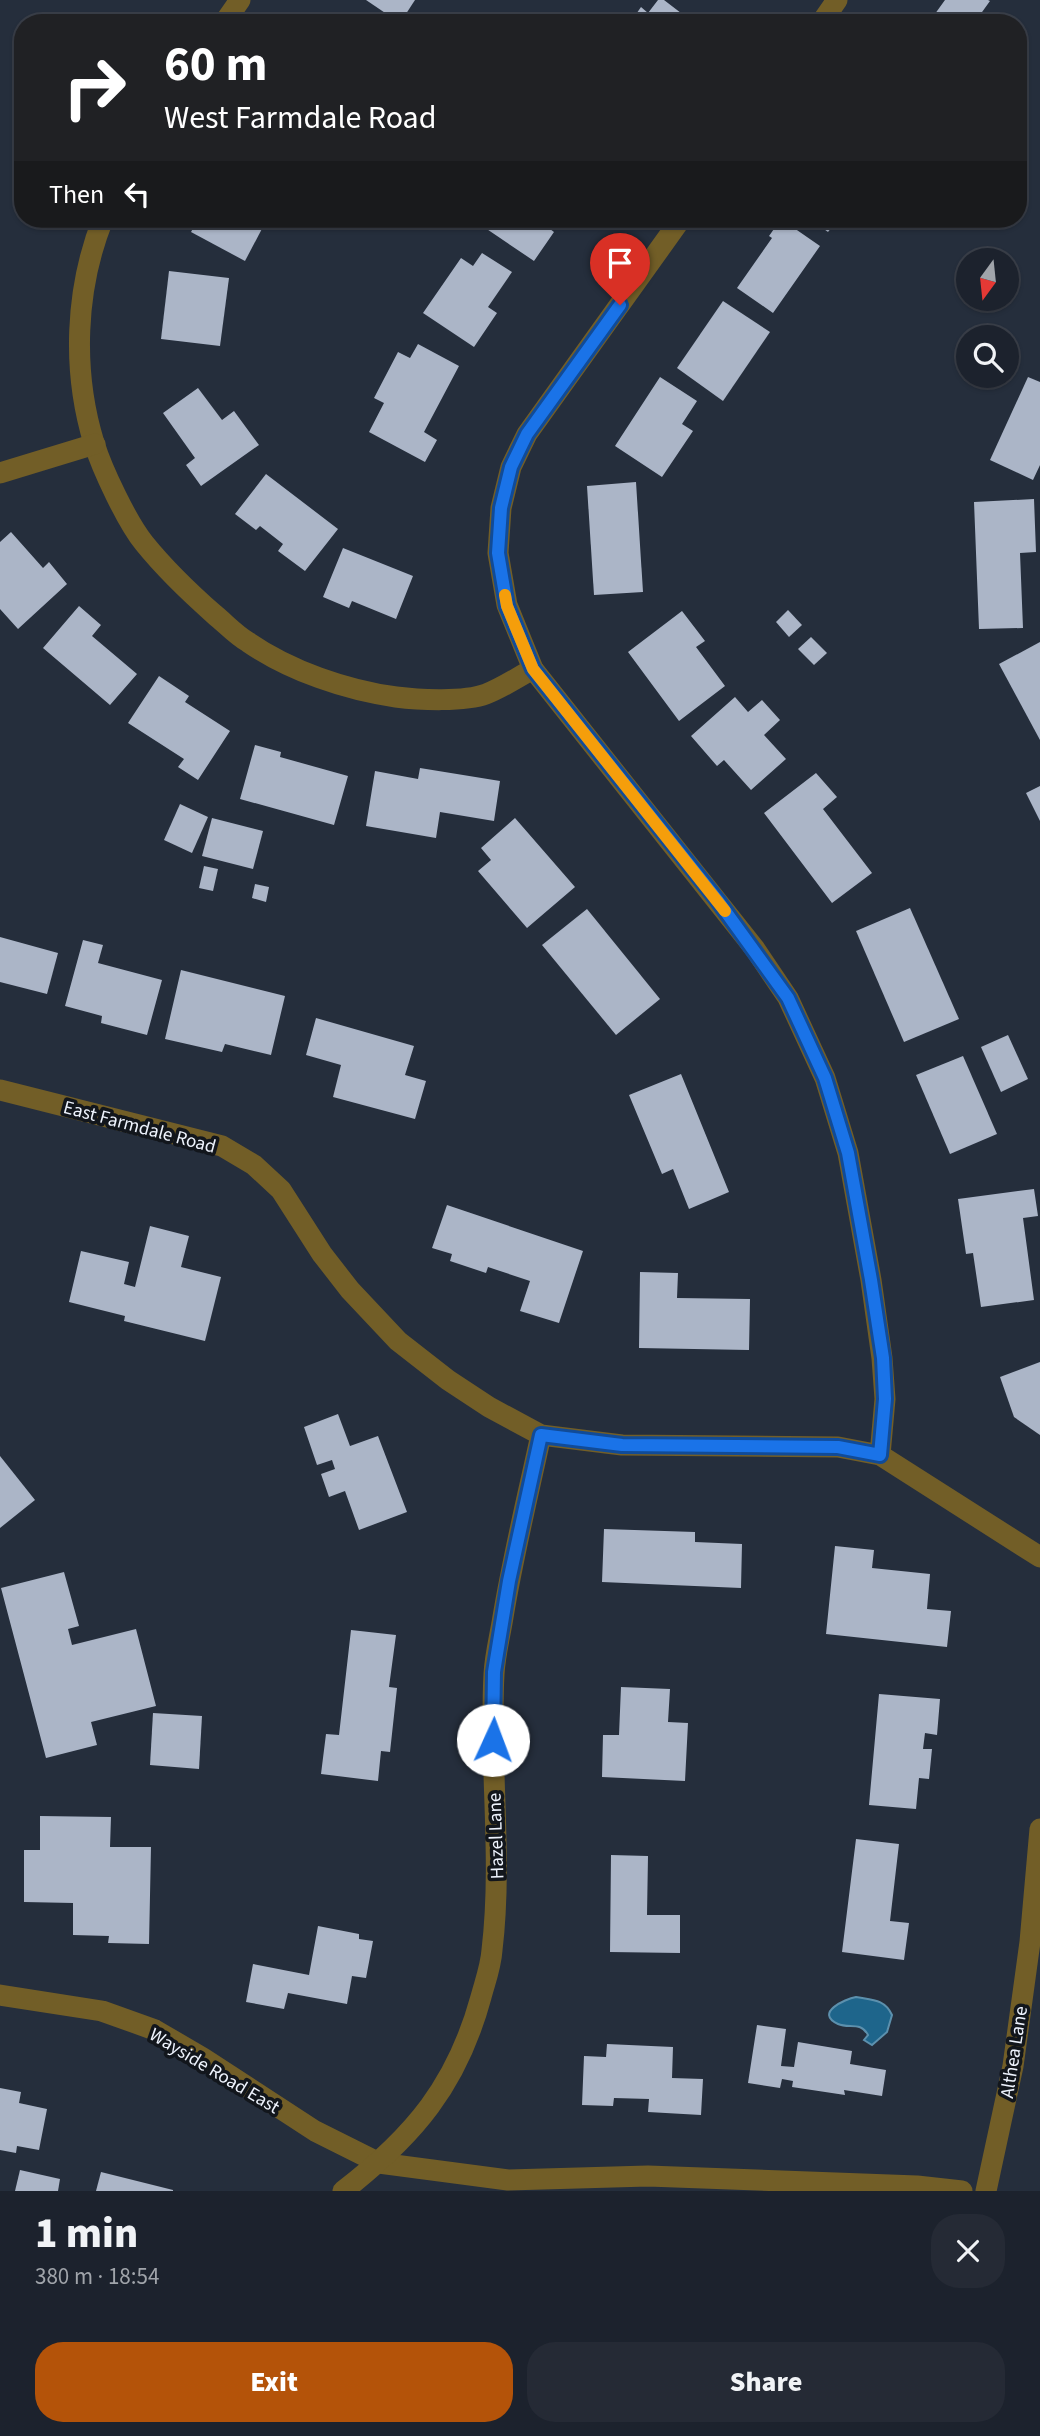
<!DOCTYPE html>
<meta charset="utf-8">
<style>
body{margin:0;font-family:"Source Sans 3",sans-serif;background:#252a35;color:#f1f3f6;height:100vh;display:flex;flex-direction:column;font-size:26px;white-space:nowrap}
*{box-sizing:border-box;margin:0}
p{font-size:23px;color:#a0a4aa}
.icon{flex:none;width:38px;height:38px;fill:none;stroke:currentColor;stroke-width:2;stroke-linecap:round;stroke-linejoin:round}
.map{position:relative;height:2191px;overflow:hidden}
.side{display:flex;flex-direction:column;background:#1c222d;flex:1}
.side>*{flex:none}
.top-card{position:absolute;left:14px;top:14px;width:1013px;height:214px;border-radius:28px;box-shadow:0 2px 5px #0004,0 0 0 2px #3a3f49;background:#202124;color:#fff;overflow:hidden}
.needle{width:46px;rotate:195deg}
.controls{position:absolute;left:956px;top:248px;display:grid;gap:14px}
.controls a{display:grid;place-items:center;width:63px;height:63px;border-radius:50%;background:#1c222d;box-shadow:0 2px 5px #0004,0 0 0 2px #3a3f49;font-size:35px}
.pin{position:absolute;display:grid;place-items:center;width:60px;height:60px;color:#fff;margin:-72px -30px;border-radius:50% 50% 50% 0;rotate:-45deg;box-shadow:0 0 7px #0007}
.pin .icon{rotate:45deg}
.me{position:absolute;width:77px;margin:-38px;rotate:2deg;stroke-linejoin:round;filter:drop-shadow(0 0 5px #0008)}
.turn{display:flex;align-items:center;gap:24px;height:147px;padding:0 35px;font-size:32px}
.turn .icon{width:91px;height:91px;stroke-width:2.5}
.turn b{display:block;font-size:49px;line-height:60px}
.then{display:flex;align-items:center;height:66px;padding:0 35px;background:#0003;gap:14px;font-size:26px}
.round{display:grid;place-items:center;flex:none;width:74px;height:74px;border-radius:28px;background:#252a35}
.headline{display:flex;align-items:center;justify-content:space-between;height:119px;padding:0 35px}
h1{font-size:42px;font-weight:800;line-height:52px}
.action{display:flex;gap:14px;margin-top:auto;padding:14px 35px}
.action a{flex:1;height:80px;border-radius:28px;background:#b45309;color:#fff;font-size:28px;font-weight:800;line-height:80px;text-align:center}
.action a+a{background:#252a35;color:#f1f3f6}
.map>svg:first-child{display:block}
.water{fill:#1e658b;stroke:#5c90ad;stroke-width:2}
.building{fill:#abb5c7}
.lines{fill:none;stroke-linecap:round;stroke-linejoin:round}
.minor{stroke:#725e27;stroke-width:21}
.route-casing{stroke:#114b97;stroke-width:18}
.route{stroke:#1a73e8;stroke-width:12}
.slow{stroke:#f59e0b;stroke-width:12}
.labels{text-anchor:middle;stroke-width:7;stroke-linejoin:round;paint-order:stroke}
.street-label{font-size:19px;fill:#eef3fd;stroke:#12161c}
</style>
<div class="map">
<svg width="1040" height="2191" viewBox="0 0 1040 2191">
<rect width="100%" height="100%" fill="#252e3c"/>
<!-- water -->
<path class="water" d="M856,1997C872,2000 885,1999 892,2015L887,2032L872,2045L864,2040L868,2035C861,2021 849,2029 838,2024C814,2013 845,1999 856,1997Z"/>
<!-- building -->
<g class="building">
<path d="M366,0H415L400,23Z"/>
<path d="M658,0H664L694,23H630L641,7L648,13Z"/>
<path d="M945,0H988L990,1L977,19L983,23H920L926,15L932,18Z"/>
<path d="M329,14L341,23H322Z"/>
<path d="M198,219H257L265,223L245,261L191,232Z"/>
<path d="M472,219H551L546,226L554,232L534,261Z"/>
<path d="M781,219L820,246L773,313L737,288L772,238L769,236Z"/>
<path d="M810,219H838L828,232Z"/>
<path d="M841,219H858L852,227Z"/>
<path d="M482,253L512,272L488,307L497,313L474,347L423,313L461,258L473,266Z"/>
<path d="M169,271L229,278L220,346L161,339Z"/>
<path d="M723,301L770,332L723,401L677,368Z"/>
<path d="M418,344L459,366L424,432L437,440L425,462L369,432L384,403L374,398L398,352L410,358Z"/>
<path d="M660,377L697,401L682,424L693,431L662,477L615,446Z"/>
<path d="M1028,377L1040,382V465L1033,480L990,460Z"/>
<path d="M198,388L222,420L234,411L259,445L201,486L186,465L195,458L163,413Z"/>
<path d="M266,474L338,529L305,571L278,551L283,544L260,526L256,530L235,514Z"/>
<path d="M636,482L643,592L594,595L587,486Z"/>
<path d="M1034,499L1036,552L1020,553L1023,628L979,629L974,502Z"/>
<path d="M11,532L43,568L49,562L67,584L18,629L0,609V542Z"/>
<path d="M343,548L413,576L396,619L352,601L349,608L323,597Z"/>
<path d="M79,606L101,625L92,636L137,674L110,705L43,648Z"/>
<path d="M788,610L802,625L789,637L776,622Z"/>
<path d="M682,611L705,641L696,647L725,686L679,721L628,652Z"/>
<path d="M811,637L827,653L814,665L798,649Z"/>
<path d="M1040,642V740L999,664Z"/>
<path d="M159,676L189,696L185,702L230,731L198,780L178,767L184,759L128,723Z"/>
<path d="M735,697L748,712L762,700L780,720L764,735L786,759L751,790L724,760L717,766L691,736Z"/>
<path d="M255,745L281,752L280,757L348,776L334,825L240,799Z"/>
<path d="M420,768L500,781L494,821L440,812L436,838L366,826L375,771L418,779Z"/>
<path d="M816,773L837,797L823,809L872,873L832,903L764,813Z"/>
<path d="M1040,786V821L1026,793Z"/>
<path d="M180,804L208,817L192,853L164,840Z"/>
<path d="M212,818L263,831L253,869L202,856Z"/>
<path d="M515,818L575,887L527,928L478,871L491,860L481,848Z"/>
<path d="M204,866L218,869L213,891L199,888Z"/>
<path d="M255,884L269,887L266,902L252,898Z"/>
<path d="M910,908L959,1019L904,1042L856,931Z"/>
<path d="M587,909L660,999L616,1035L542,945Z"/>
<path d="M0,937L58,953L47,994L0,982Z"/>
<path d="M83,940L103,945L98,963L162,980L147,1035L101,1023L102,1016L65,1006Z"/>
<path d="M181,970L285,996L271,1055L225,1044L222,1052L165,1039Z"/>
<path d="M316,1018L414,1046L405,1075L426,1081L415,1119L333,1097L341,1065L306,1055Z"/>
<path d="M1008,1035L1028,1079L1001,1092L981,1047Z"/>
<path d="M963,1056L997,1134L950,1154L916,1075Z"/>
<path d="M681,1074L729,1192L689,1209L673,1169L662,1174L629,1095Z"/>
<path d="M1034,1189L1038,1216L1023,1218L1034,1300L981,1307L973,1253L966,1254L958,1199Z"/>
<path d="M447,1205L583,1251L559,1323L520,1311L530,1281L488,1267L486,1273L450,1261L452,1254L432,1248Z"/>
<path d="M150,1226L189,1236L181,1267L221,1277L205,1341L124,1321L125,1316L69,1302L81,1251L129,1262L124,1284L135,1287Z"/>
<path d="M640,1272L678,1273L677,1298L750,1299L749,1350L639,1348Z"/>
<path d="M1040,1362V1435L1014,1417L1000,1377Z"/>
<path d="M338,1414L350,1446L378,1436L407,1512L359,1530L345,1491L329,1497L321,1474L335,1469L332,1460L317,1465L304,1427Z"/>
<path d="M0,1456L35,1500L0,1528Z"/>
<path d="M604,1529L695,1532V1542L742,1544L741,1588L602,1582Z"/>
<path d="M835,1546L874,1550L872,1568L930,1574L927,1609L951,1611L947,1647L826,1634Z"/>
<path d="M64,1572L79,1626L68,1629L72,1645L136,1629L156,1706L91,1722L97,1745L46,1758L1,1588Z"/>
<path d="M351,1630L396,1635L389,1687L397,1688L390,1752L381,1751L378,1781L321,1774L326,1734L339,1735Z"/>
<path d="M621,1687L670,1689L668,1722L688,1723L685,1781L602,1777L603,1735H619Z"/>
<path d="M879,1694L940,1699L937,1735L925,1733L923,1749H932L929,1779L919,1778L916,1809L869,1805Z"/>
<path d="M153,1713L202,1716L199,1769L150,1765Z"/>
<path d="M40,1816L111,1817L110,1847H151L149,1944L108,1943L109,1936L73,1935V1903L24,1902V1850H40Z"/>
<path d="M856,1839L899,1844L890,1921L909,1923L904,1960L842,1952Z"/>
<path d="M611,1855L648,1856L647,1915H680V1953L610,1952Z"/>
<path d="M318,1926L359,1934V1939L373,1941L366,1978L352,1976L347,2004L288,1993L284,2009L246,2002L253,1964L309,1975Z"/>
<path d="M757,2025L786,2029L781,2066L794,2067L798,2042L852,2051L850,2064L886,2070L882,2096L844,2090L845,2095L792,2087L793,2081L782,2079L780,2088L748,2083Z"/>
<path d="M607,2044L673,2047L672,2078L703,2079L701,2115L648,2112L649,2099L614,2098L613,2106L582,2105L584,2056L606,2057Z"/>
<path d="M0,2088L21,2092L19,2103L47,2109L39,2150L17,2146L16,2153L0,2150Z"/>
<path d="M20,2170L60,2179L58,2191H15Z"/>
<path d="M101,2172L173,2190V2191H96Z"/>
</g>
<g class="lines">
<!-- minor -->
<g class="minor">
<path d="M224,23L240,0"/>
<path d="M821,23L837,0"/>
<path d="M103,219C75,289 72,371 94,443C102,469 127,522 144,543C165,569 190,593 215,615C226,624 236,635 248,642C290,671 346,690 396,697C419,700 465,702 486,694C502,688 518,677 533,669"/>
<path d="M681,219L527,434L511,467L501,508L498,553L507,605L533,669L755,949L788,998L825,1078L848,1153L871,1280L882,1358L885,1399L880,1455"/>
<path d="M0,473L95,444"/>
<path d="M0,1090L222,1146L254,1165L281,1190L322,1254L350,1290L398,1341L448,1380L489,1407L541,1435L622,1445L838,1447L880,1455L1040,1557"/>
<path d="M0,1995L102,2011L155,2030L203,2058L315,2131L379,2163L508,2180L648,2176L917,2186L962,2191"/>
<path d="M343,2191C414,2136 457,2085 481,1997C485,1982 491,1966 492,1950C503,1858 489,1766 494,1674C495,1655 500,1636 503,1617C513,1556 528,1495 541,1435"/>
<path d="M986,2191L1013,2066L1030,1942L1040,1829"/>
</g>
</g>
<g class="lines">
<!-- route casing -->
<g class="route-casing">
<path id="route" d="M493,1740L494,1672L509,1581L541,1435L622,1445L838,1447L880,1455L885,1399L883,1358L871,1280L848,1153L825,1078L788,998L718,901L533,669L507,606L498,553L501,508L511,467L527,434L620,305"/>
</g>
<!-- route -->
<use href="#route" class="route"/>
<!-- slow -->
<path class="slow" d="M505,595L507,606L533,669L725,911"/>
</g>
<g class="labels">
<!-- street labels -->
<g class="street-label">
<text transform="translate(140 1126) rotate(15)" y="7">East Farmdale Road</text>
<text transform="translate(495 1836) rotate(-92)" y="7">Hazel Lane</text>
<text transform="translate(1013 2052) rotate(-81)" y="7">Althea Lane</text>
<text transform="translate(215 2070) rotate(31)" y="7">Wayside Road East</text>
</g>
</g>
</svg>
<div class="controls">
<a><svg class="needle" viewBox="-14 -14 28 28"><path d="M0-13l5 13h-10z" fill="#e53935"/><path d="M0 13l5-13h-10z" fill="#a0a4aa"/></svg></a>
<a><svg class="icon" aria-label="search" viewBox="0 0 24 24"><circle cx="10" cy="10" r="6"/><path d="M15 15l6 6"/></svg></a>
</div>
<div class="pin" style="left:620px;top:305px;background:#d93025"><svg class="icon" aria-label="arrive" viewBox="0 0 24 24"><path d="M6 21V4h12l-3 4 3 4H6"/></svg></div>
<svg class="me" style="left:493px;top:1740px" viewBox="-20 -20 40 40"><circle r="19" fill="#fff"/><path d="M0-13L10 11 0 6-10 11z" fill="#1a73e8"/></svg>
<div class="top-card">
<div class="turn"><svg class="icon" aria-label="right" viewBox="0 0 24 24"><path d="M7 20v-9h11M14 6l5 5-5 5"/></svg><div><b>60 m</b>West Farmdale Road</div></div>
<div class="then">Then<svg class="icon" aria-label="left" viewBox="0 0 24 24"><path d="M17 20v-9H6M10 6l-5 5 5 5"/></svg></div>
</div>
</div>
<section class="side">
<div class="headline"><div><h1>1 min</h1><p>380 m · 18:54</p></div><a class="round"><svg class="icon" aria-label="close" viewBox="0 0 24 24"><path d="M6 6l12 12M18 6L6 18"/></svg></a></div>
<div class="action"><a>Exit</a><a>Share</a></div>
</section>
